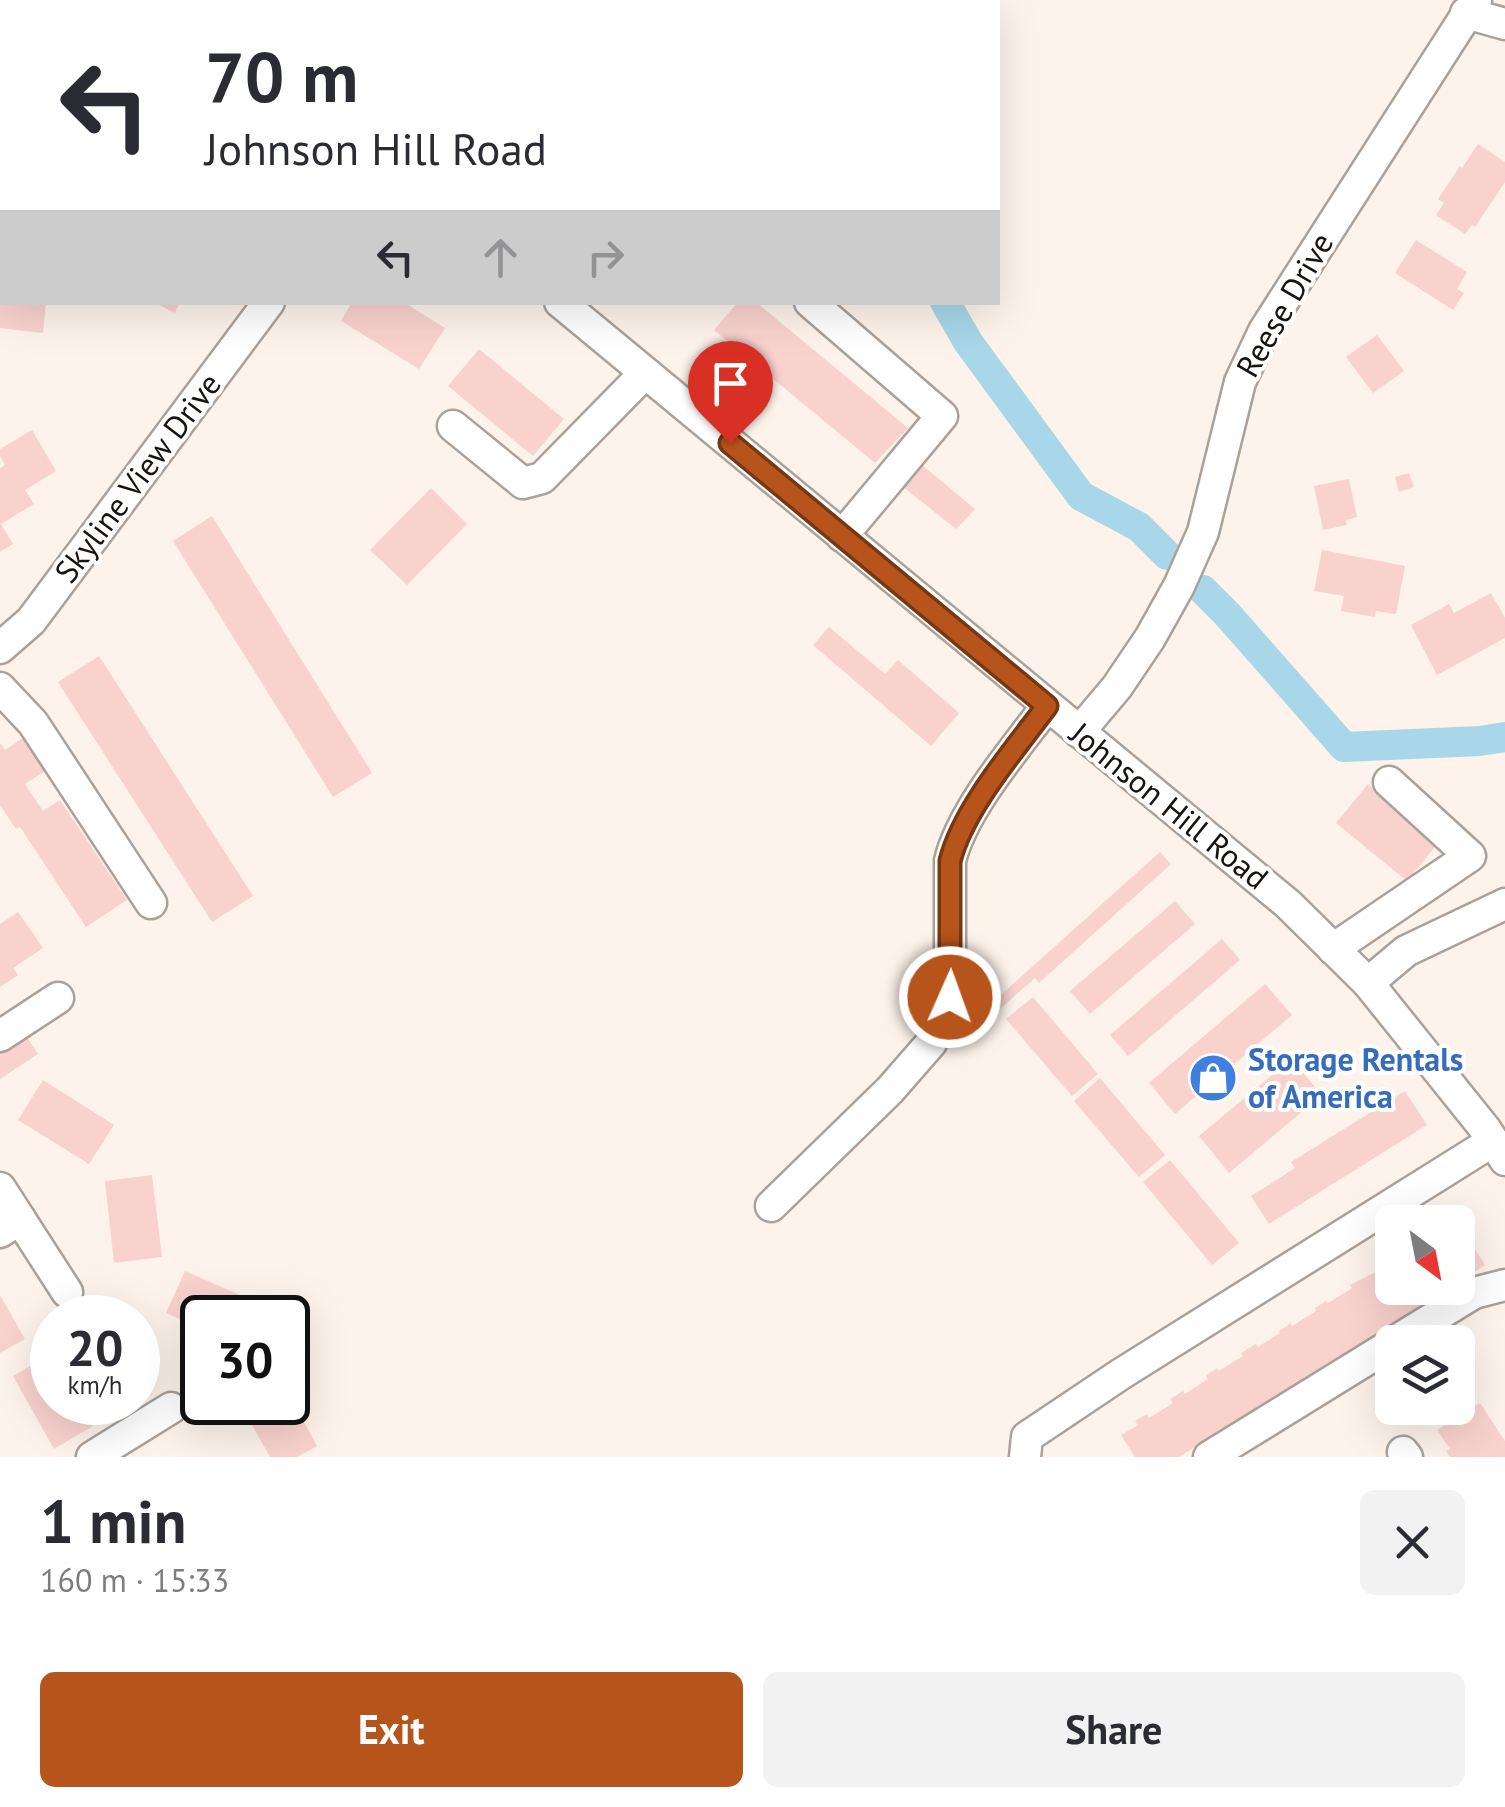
<!DOCTYPE html>
<meta charset="utf-8">
<style>
body{margin:0;font-family:"PT Sans",sans-serif;background:#f2f2f3;color:#2b2b33;height:100vh;display:flex;flex-direction:column;font-size:38px;white-space:nowrap}
*{box-sizing:border-box;margin:0}
p{font-size:32px;color:#7c7c81}
.icon{flex:none;width:55px;height:55px;fill:none;stroke:currentColor;stroke-width:2;stroke-linecap:round;stroke-linejoin:round}
.map{position:relative;height:1457px;overflow:hidden}
.details{display:flex;flex-direction:column;background:#fff;flex:1}
.details>*{flex:none}
.guide{position:absolute;left:0px;top:0px;width:1000px;height:305px;box-shadow:0 10px 40px #0002;background:#fff;color:#2b2b33;overflow:hidden}
.needle{width:65px;rotate:148deg}
.controls{position:absolute;left:1375px;top:1205px;display:grid;gap:20px}
.controls a{display:grid;place-items:center;width:100px;height:100px;border-radius:15px;background:#fff;box-shadow:0 10px 40px #0002;font-size:50px}
.speed{position:absolute;left:30px;top:1295px;display:flex;gap:20px;font-size:50px;font-weight:700;text-align:center}
.speed>*{display:grid;place-content:center;width:130px;height:130px;border-radius:50%;background:#fff;box-shadow:0 10px 40px #0002;line-height:1}
.speed small{font-size:25px;font-weight:400}
.speed .limit{border:5px solid #111;border-radius:15px;background:#fff;color:#111}
.pin{position:absolute;display:grid;place-items:center;width:85px;height:85px;color:#fff;margin:-102px -42px;border-radius:50% 50% 50% 0;rotate:-45deg;box-shadow:0 0 10px #0007}
.pin .icon{rotate:45deg}
.me{position:absolute;width:110px;margin:-55px;rotate:2deg;stroke-linejoin:round;filter:drop-shadow(0 0 8px #0008)}
.turn{display:flex;align-items:center;gap:35px;height:210px;padding:0 40px;font-size:45px}
.turn .icon{width:130px;height:130px;stroke-width:2.5}
.turn b{display:block;font-size:70px;line-height:85px}
.lanes{display:flex;align-items:center;height:95px;padding:0 40px;background:#0003;justify-content:center;gap:50px;direction:ltr}
.lanes .off{opacity:.35}
.round{display:grid;place-items:center;flex:none;width:105px;height:105px;border-radius:15px;background:#f2f2f3}
.summary{display:flex;align-items:center;justify-content:space-between;height:170px;padding:0 40px}
h1{font-size:60px;font-weight:700;line-height:75px}
.button{display:flex;gap:20px;margin-top:auto;padding:20px 40px}
.button a{flex:1;height:115px;border-radius:15px;background:#b7541b;color:#fff;font-size:40px;font-weight:700;line-height:115px;text-align:center}
.button a+a{background:#f2f2f3;color:#2b2b33}
.map>svg:first-child{display:block}
.lines{fill:none;stroke-linecap:round;stroke-linejoin:round}
.canal{stroke:#a7d7e8;stroke-width:30}
.building{fill:#f9d2ce}
.minor-casing{stroke:#aaa199;stroke-width:35}
.minor{stroke:#fff;stroke-width:30}
.route-casing{stroke:#773712;stroke-width:25}
.route{stroke:#b7541b;stroke-width:18}
.labels{text-anchor:middle;stroke-width:8;stroke-linejoin:round;paint-order:stroke}
.street-label{font-size:32px;fill:#161310;stroke:#fff}
.shop-label{font-size:32px;font-weight:bold;fill:#366cbe;stroke:#fff;text-anchor:start}
</style>
<div class="map">
<svg width="1505" height="1457" viewBox="0 0 1505 1457">
<rect width="100%" height="100%" fill="#fdf3ea"/>
<g class="lines">
<!-- canal -->
<g class="canal">
<path d="M675,0L679,2"/>
<path d="M945,302L968,342L1081,496L1139,527L1167,555"/>
<path d="M1203,590L1227,614L1344,747L1480,741L1505,737"/>
</g>
</g>
<!-- building -->
<g class="building">
<path d="M1478,144L1505,162V182L1475,227L1472,225L1465,234L1436,215L1444,203L1438,199L1460,166L1462,168Z"/>
<path d="M1416,240L1467,272L1457,289L1464,293L1453,310L1395,273Z"/>
<path d="M0,302H46L43,333L0,328Z"/>
<path d="M153,302H180L175,313Z"/>
<path d="M352,302H403L445,328L419,369L341,321Z"/>
<path d="M738,302H756L908,428L875,463L714,330Z"/>
<path d="M1377,335L1404,371L1373,393L1346,357Z"/>
<path d="M479,349L564,419L533,456L448,386Z"/>
<path d="M32,430L56,471L25,490L34,504L1,524L13,544L0,552V468L5,465L0,456V449Z"/>
<path d="M916,460L975,509L956,529L897,482Z"/>
<path d="M1409,473L1414,487L1399,492L1395,477Z"/>
<path d="M1349,479L1357,517L1346,520L1347,525L1323,530L1314,486Z"/>
<path d="M431,488L467,524L407,585L370,550Z"/>
<path d="M212,516L372,773L333,797L173,541Z"/>
<path d="M1322,550L1405,566L1396,614L1376,611L1375,617L1341,611L1344,596L1314,591Z"/>
<path d="M1491,593L1505,618V638L1437,675L1411,625L1449,604L1454,613Z"/>
<path d="M829,627L885,674L898,660L959,713L931,746L813,645Z"/>
<path d="M99,656L253,896L212,922L58,682Z"/>
<path d="M23,738L45,771L25,784L43,811L60,800L127,900L86,927L20,827L16,829L0,805V743L5,750Z"/>
<path d="M1368,784L1439,842L1407,881L1336,823Z"/>
<path d="M1160,852L1171,864L1039,983L1035,978L1000,1009L993,1002Z"/>
<path d="M1175,901L1195,924L1090,1014L1070,991Z"/>
<path d="M18,912L43,948L13,968L18,975L0,987V924Z"/>
<path d="M1222,939L1240,960L1128,1056L1110,1035Z"/>
<path d="M1265,984L1292,1015L1175,1114L1149,1083Z"/>
<path d="M1033,997L1098,1074L1072,1096L1006,1019Z"/>
<path d="M27,1037L38,1054L0,1079V1054Z"/>
<path d="M1291,1059L1322,1095L1229,1173L1199,1136Z"/>
<path d="M1100,1078L1165,1155L1139,1177L1074,1101Z"/>
<path d="M43,1080L114,1125L89,1164L18,1120Z"/>
<path d="M1405,1091L1427,1125L1269,1224L1251,1196L1295,1168L1291,1162Z"/>
<path d="M1170,1160L1239,1243L1212,1265L1143,1182Z"/>
<path d="M152,1175L162,1257L114,1263L105,1181Z"/>
<path d="M1458,1222L1485,1265L1458,1283Z"/>
<path d="M1392,1259V1288H1450L1179,1457H1135L1121,1435L1138,1425L1135,1421L1147,1414L1149,1418L1173,1403L1170,1399L1183,1391L1185,1394L1208,1379L1206,1376L1217,1368L1219,1371L1243,1356L1241,1353L1256,1344L1258,1347L1280,1333L1279,1331L1291,1323L1292,1326L1316,1311L1315,1308L1326,1301L1328,1303L1352,1288L1350,1285L1387,1266L1386,1263Z"/>
<path d="M185,1271L263,1305L257,1318H202V1329L166,1313Z"/>
<path d="M0,1295L25,1339L0,1353Z"/>
<path d="M51,1354L52,1402H79L93,1426L54,1449L13,1376Z"/>
<path d="M288,1393L317,1446L297,1457H270L239,1402H288Z"/>
<path d="M1480,1403L1505,1441V1457H1450L1446,1451L1450,1449L1437,1430Z"/>
</g>
<g class="lines">
<!-- minor casing -->
<g class="minor-casing">
<g id="minor">
<path d="M132,0V2"/>
<path d="M370,0L376,2"/>
<path d="M340,2V0"/>
<path d="M1466,13L1505,24"/>
<path d="M0,78L2,79"/>
<path d="M560,302L1288,904L1368,983L1486,1130L1505,1160"/>
<path d="M810,302L942,416L842,536"/>
<path d="M453,426L523,483L542,478L645,373"/>
<path d="M0,648L31,621L269,302"/>
<path d="M0,688L33,723L151,903"/>
<path d="M1079,732L1117,687L1150,638L1179,586L1203,532L1240,382L1264,331L1476,0"/>
<path d="M1333,949L1470,856L1389,782"/>
<path d="M1368,983L1406,951L1505,904"/>
<path d="M0,1036L58,998"/>
<path d="M0,1188L20,1219L0,1232"/>
<path d="M771,1206L890,1090L931,1043L950,997V861C962,810 1015,749 1047,706"/>
<path d="M20,1219L67,1292"/>
<path d="M1394,1342L1474,1293L1505,1285"/>
<path d="M1403,1452L1407,1457"/>
<path d="M92,1457L171,1408"/>
<path d="M1025,1457L1027,1437L1121,1374L1493,1141"/>
<path d="M1209,1457L1392,1344"/>
</g>
</g>
<!-- minor -->
<use href="#minor" class="minor"/>
</g>
<g class="lines">
<!-- route casing -->
<g class="route-casing">
<path id="route" d="M730,443L1047,706C1015,749 963,809 950,861V997"/>
</g>
<!-- route -->
<use href="#route" class="route"/>
</g>
<!-- icons -->
<defs>
<g id="shop-disc" transform="scale(2.5)"><circle r="9.5" fill="#3f7fe0" stroke="#fff"/><path d="M-5-2.5h2.3a2.7 3.5 0 0 1 5.4 0H5L5.5 6h-11ZM-1.5-2.5h3a1.5 2.3 0 0 0-3 0Z" fill="#fff"/></g>
</defs>
<g fill-rule="evenodd">
<use href="#shop-disc" x="1213" y="1078"/>
</g>
<g class="labels">
<!-- street labels -->
<g class="street-label">
<text transform="translate(1285 305) rotate(-60)" y="11">Reese Drive</text>
<text transform="translate(138 478) rotate(-53)" y="11">Skyline View Drive</text>
<text transform="translate(1169 806) rotate(39)" y="11">Johnson Hill Road</text>
</g>
<!-- shop labels -->
<g class="shop-label">
<text x="1248" y="1071">Storage Rentals<tspan x="1248" dy="37">of America</tspan></text>
</g>
</g>
</svg>
<div class="controls">
<a><svg class="needle" viewBox="-14 -14 28 28"><path d="M0-13l5 13h-10z" fill="#e53935"/><path d="M0 13l5-13h-10z" fill="#7c7c81"/></svg></a>
<a><svg class="icon" aria-label="layers" viewBox="0 0 24 24"><path d="M12 4l9 5-9 5-9-5zM3 14l9 5 9-5"/></svg></a>
</div>
<div class="speed"><div>20<small>km/h</small></div><div class="limit">30</div></div>
<div class="pin" style="left:730px;top:443px;background:#d93025"><svg class="icon" aria-label="arrive" viewBox="0 0 24 24"><path d="M6 21V4h12l-3 4 3 4H6"/></svg></div>
<svg class="me" style="left:950px;top:997px" viewBox="-20 -20 40 40"><circle r="17" fill="#b7541b" stroke="#fff" stroke-width="3"/><path d="M0-11L8 9 0 5-8 9z" fill="#fff"/></svg>
<div class="guide">
<div class="turn"><svg class="icon" aria-label="left" viewBox="0 0 24 24"><path d="M17 20v-9H6M10 6l-5 5 5 5"/></svg><div><b>70 m</b>Johnson Hill Road</div></div>
<div class="lanes"><svg class="icon" aria-label="left" viewBox="0 0 24 24"><path d="M17 20v-9H6M10 6l-5 5 5 5"/></svg><svg class="icon off" aria-label="ahead" viewBox="0 0 24 24"><path d="M12 20V5M6 11l6-6 6 6"/></svg><svg class="icon off" aria-label="right" viewBox="0 0 24 24"><path d="M7 20v-9h11M14 6l5 5-5 5"/></svg></div>
</div>
</div>
<section class="details">
<div class="summary"><div><h1>1 min</h1><p>160 m · 15:33</p></div><a class="round"><svg class="icon" aria-label="close" viewBox="0 0 24 24"><path d="M6 6l12 12M18 6L6 18"/></svg></a></div>
<div class="button"><a>Exit</a><a>Share</a></div>
</section>
